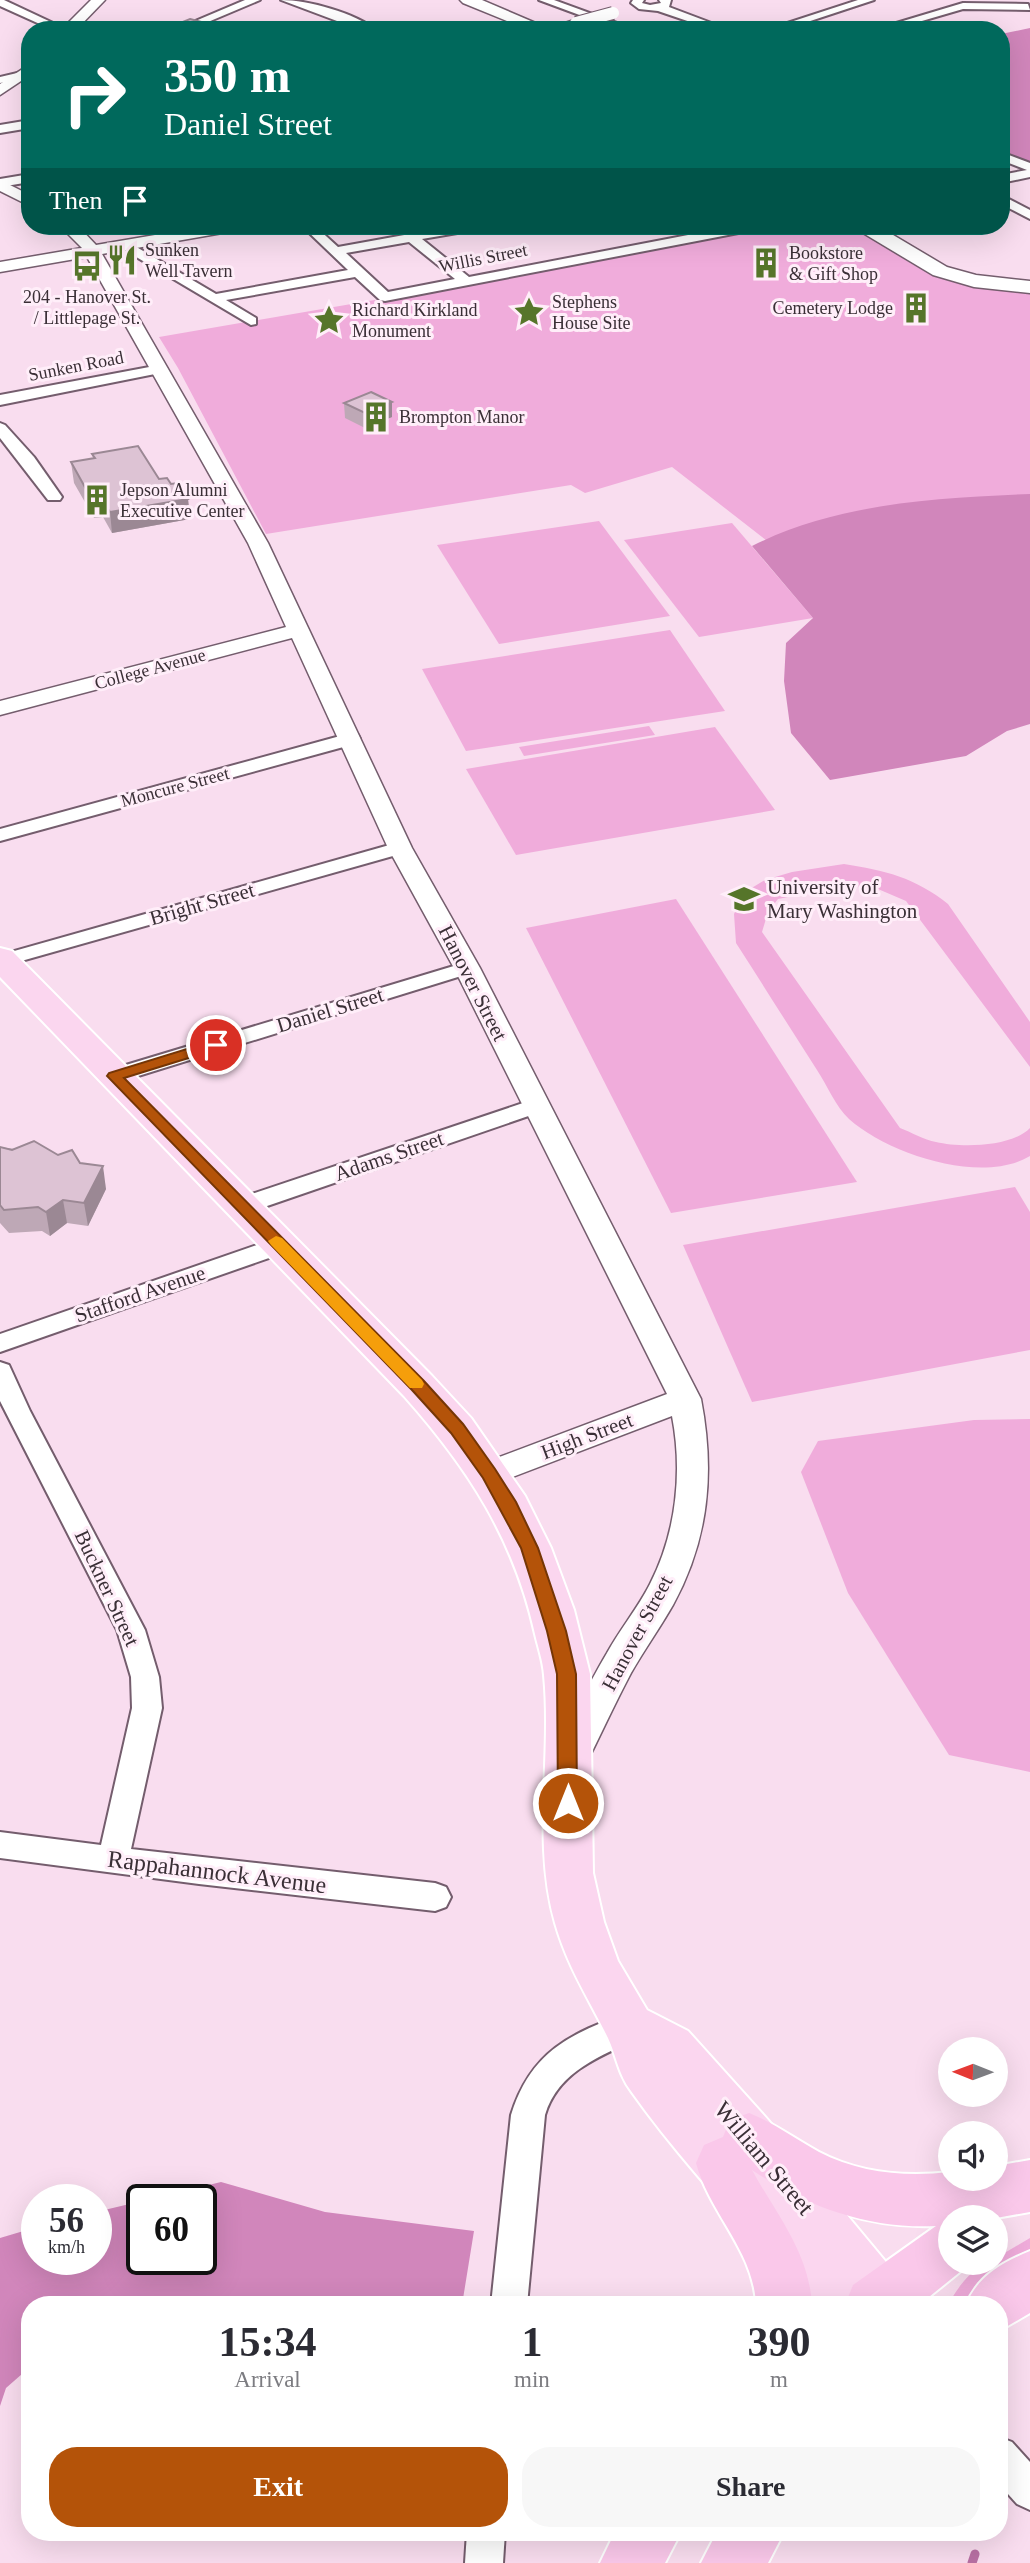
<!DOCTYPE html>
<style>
body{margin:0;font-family:Georgia,serif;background:#f7f7f7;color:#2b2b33;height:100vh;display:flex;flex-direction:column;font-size:26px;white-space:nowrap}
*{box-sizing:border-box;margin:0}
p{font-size:23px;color:#7c7c81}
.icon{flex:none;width:38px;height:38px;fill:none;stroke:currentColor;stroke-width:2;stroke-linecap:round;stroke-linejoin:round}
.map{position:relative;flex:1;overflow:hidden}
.sheet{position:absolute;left:21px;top:2296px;width:987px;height:245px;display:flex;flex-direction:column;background:#fff;border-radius:28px;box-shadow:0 7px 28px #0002}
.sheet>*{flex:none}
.guide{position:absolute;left:21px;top:21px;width:989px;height:214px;border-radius:28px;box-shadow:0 7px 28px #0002;background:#00695c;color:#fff;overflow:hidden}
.needle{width:46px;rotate:271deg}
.tools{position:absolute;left:938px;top:2037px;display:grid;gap:14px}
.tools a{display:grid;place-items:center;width:70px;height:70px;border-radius:50%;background:#fff;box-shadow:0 7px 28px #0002;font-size:35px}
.speed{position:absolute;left:21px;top:2184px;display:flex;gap:14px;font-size:35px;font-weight:700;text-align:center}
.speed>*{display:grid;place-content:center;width:91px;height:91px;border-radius:50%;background:#fff;box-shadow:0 7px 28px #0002;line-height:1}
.speed small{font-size:18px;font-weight:400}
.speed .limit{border:4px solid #111;border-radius:10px;background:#fff;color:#111}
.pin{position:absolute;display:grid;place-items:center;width:60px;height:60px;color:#fff;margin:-30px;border:4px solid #fff;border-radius:50%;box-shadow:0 2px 7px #0007}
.me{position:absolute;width:77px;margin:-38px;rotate:0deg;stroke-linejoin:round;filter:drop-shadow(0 0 5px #0008)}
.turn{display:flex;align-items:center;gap:24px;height:147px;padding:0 28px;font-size:32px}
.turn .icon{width:91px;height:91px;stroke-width:2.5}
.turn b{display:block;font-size:49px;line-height:60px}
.then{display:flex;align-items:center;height:66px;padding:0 28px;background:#0003;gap:14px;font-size:26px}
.eta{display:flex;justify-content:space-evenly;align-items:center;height:119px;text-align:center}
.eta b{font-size:42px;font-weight:700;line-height:49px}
.button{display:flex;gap:14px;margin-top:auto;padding:14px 28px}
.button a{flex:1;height:80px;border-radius:28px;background:#b45309;color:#fff;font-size:28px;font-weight:700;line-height:80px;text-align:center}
.button a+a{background:#f7f7f7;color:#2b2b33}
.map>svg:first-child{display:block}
.green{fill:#f0acdb}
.forest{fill:#d186bb}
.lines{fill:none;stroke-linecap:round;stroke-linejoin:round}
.stream{stroke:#b970a4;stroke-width:9}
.minor-casing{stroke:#745d6d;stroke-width:4}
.tertiary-casing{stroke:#745d6d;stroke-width:3}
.secondary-casing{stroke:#745d6d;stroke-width:3}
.primary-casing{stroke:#fff;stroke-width:4}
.trunk-casing{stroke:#fff;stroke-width:4}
.minor{fill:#fff;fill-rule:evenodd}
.tertiary{fill:#fff;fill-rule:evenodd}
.secondary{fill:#fff;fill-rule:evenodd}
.primary{fill:#fbd6ef;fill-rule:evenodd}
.trunk{fill:#fac8ea;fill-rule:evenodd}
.minor-bridge-casing{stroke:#745d6d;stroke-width:14;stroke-linecap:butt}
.minor-bridge{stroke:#fff;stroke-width:12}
.wall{fill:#bea8b6}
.shaded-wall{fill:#9b8894}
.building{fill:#ddc3d4;stroke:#9b8894;stroke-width:2}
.route{fill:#b45309;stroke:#753606;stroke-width:2}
.slow{fill:#f59e0b}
.labels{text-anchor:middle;stroke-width:6;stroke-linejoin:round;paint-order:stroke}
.far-poi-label{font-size:18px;fill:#3a2f36;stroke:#ffeef9;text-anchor:start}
.far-street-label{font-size:18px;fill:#3a2f36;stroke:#ffeef9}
.poi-label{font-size:21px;fill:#3a2f36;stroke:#ffeef9;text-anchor:start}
.street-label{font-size:21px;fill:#3a2f36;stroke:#ffeef9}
.near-street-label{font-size:24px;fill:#3a2f36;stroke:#ffeef9}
</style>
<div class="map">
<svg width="1030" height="2563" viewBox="0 0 1030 2563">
<rect width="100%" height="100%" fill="#f9ddef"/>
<!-- green -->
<g class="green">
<path d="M772,226H854L912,264L939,276L1030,291V625L775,547L672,467L585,493L571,485L266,534L178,368L159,337L450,287Z"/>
<path d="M599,521L670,616L499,644L437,545Z"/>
<path d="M732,523L813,618L699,637L624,540Z"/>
<path d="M670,630L725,711L466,751L422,669Z"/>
<path d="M649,726L655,735L524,756L519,747Z"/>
<path d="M715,727L775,810L516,855L466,769Z"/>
<path d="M844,864C884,870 916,878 948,904L1030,1022V1067L906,901L871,886L837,887L778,899L768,912L762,932L900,1128C911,1132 924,1140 936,1142C961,1148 1012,1147 1030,1128V1156C982,1185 888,1154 849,1119C836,1107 827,1085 817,1070C790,1028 763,985 736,943L734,914L745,892L765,880L792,872Z"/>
<path d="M676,899L857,1182L671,1213L526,928Z"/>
<path d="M1015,1187L1030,1212V1350L752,1402L683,1245Z"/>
<path d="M1030,1419V1772L949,1755L848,1593L801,1472L818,1441L974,1420Z"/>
<path d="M1030,2238V2263L962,2303L948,2305C958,2287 974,2263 996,2263V2258Z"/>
</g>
<!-- forest -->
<g class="forest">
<path d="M1030,28V162L1001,151V34Z"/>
<path d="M1030,494V724L1007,731L966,756L830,780L791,733L784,681L786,643L813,618L752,546C837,503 936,498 1030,494Z"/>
<path d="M221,2182L325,2212L474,2231L462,2305H30V2367L6,2388L0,2406V2238L37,2227V2259H96V2212L142,2201V2259H201V2200H147Z"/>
</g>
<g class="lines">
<!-- stream -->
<path class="stream" d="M972,2563L975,2554"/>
<!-- minor casing -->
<g class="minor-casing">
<g id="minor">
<path d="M0,0H4L68,30H53L0,6Z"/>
<path d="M245,0H260L189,30H174Z"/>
<path d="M281,0C308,0 355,13 376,30H361Z"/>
<path d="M539,0H554L636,30H620Z"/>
<path d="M633,0H644L642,3L650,5L661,3L659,0H671L669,7L730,30H714L658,11L639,9L631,3Z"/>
<path d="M858,0H874L783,30H766Z"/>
<path d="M963,3L1028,4L1030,10L963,9L891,30H873Z"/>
<path d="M576,20L580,21V25L564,30H545Z"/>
<path d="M30,70V77L0,83V77Z"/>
<path d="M30,120V128L0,133V125Z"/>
<path d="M1001,152L1030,163V177L1001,183V175L1027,170L1001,160Z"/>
<path d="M30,174V182L0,187V179Z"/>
<path d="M1001,195L1030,210V219L1001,204Z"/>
<path d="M302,226H315L338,247L454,226H481L475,230L422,239L469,277L735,226H761L754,230L385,301L380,300L355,277L226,300L256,318V324L251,325L116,245L118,242H128L216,294L348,270ZM409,242L455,279L388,292L346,253Z"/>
<path d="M160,365L167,369L165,372L0,405V395Z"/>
<path d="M0,423L5,425L34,457L62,497L60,500H48L0,438Z"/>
<path d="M351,733L358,735L360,739L358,743L0,841V829Z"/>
<path d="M400,842L407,844L410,848L407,852L0,967V955Z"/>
<path d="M467,962L474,964L478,968L474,972L122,1081H106L103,1076L106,1071Z"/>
<path d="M535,1099L543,1101L546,1106L543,1111L250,1212L242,1214L234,1212L230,1206L234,1200Z"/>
<path d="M280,1237L289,1239L292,1245L289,1251L0,1352V1334Z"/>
<path d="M0,1362L9,1365L30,1411L145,1630L159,1677L162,1708L131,1849L435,1883L446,1887L451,1897L446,1907L435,1911L199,1884L0,1858V1832L101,1845L132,1708L131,1677L117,1630L0,1401Z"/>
<path d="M629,2012L640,2016L645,2027L640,2038C602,2055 558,2071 545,2115L527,2305H491L511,2115C531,2051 570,2034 629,2012Z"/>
<path d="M999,2437L1012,2442L1030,2462V2510L1017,2504L999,2484Z"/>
<path d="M467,2532H505L503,2563H465Z"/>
</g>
</g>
<!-- tertiary casing -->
<g class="tertiary-casing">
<g id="tertiary">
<path d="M91,0H105L76,30H61Z"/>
<path d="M30,64V75L0,95V84Z"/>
<path d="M0,180L30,195V206L0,191Z"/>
<path d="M60,226H78L96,245L208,226H242L234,231L102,254L268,543L412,848L480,968L701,1399C715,1472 709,1539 673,1605C660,1628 644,1650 631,1673C615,1703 601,1734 586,1764L573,1768L560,1764L555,1753C572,1719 588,1685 607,1653C620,1629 638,1608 650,1584C676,1533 683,1473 672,1416L489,1486L478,1483L473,1474L478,1465L667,1394L454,968L388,848L292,638L0,715V701L286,627L248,543L87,257L0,272V262L82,248Z"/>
</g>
</g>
<!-- secondary casing -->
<g class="secondary-casing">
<g id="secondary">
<path d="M460,0H482L552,30H529L463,3Z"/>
<path d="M856,226H878L947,267L976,275L1030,281V293L974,287L933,275L858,230Z"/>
</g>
</g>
<!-- primary casing -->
<g class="primary-casing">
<path id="primary" d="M0,948L12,951L432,1376L471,1418L525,1496L551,1548L574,1610L590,1674L593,1873L604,1922L618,1961L647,2010L688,2031L768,2120L905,2285L913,2305H813C751,2235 685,2167 631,2091C619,2076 616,2055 608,2038C588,1997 568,1968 555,1923C532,1843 552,1757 544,1675C543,1661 538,1647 535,1634C514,1539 468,1468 404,1396L0,977Z"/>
</g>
<!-- trunk casing -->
<g class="trunk-casing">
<g id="trunk">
<path d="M749,2113C774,2123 795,2139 819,2152C859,2173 906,2177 950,2172V2179H996V2166L1030,2160V2212L996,2218L950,2217V2263H971L919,2305H845L853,2285L936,2226C868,2229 808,2207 752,2170C776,2214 809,2252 812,2305H756C754,2251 710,2214 696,2163L704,2145L723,2137L730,2120Z"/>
<path d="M1030,2251V2313L999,2331V2305H966C978,2276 1001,2263 1030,2251Z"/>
<path d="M615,2532H681L665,2563H600Z"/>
<path d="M717,2532H784L768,2563H701Z"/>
</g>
</g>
<!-- minor -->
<use href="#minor" class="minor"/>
<!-- tertiary -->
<use href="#tertiary" class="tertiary"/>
<!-- secondary -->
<use href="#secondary" class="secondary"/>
<!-- primary -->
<use href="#primary" class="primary"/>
<!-- trunk -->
<use href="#trunk" class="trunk"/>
<!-- minor-bridge casing -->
<g class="minor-bridge-casing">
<path id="minor-bridge" d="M576,23L613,13"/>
</g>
<!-- minor-bridge -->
<use href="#minor-bridge" class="minor-bridge"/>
</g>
<!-- wall -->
<g class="wall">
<path d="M392,402V417L365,428L345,418L344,403Z"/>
<path d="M92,454L171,484L188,499L190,519L112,533L103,517L94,518L74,483L71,462L93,459Z"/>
<path d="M0,1147L58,1155L80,1163L106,1189L88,1226L67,1223L50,1236L42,1231L9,1233L0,1223Z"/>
</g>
<!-- shaded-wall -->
<g class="shaded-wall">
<path d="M392,402V417L365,428V413Z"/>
<path d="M100,496L103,517L94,518L91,498Z"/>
<path d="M188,499L190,519L112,533L110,512Z"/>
<path d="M103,1166L106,1189L88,1226L84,1203Z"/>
<path d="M63,1200L67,1223L50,1236L46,1212Z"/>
</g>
<!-- building -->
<g class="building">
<path d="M190,19L232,30H163Z"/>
<path d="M371,392L392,402L365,413L344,403Z"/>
<path d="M138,446L159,479L167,478L171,484L178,483L188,499L110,512L100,496L91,498L71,462L95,458L92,454Z"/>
<path d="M34,1141L58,1155L72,1150L80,1163L103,1166L84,1203L63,1200L46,1212L38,1207L4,1210L0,1205V1147L12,1150Z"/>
</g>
<!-- route -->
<path class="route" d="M216,1040L221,1041V1048L124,1078L424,1381L463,1424L495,1469L516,1502L538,1548L566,1631L576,1674L577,1803L574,1809L568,1811L561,1809L558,1803L557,1674L547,1631L521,1548L483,1478L451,1433L412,1390L107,1076L109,1073Z"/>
<!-- slow -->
<path class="slow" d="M276,1236L282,1238L422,1380L424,1384L422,1388H410L271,1245L268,1241Z"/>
<!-- icons -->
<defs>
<g id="restaurant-bare" transform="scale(2.415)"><path d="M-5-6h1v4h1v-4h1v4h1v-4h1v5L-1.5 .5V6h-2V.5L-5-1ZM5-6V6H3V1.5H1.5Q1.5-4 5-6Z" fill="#56752a" stroke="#ffeef9" stroke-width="2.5" paint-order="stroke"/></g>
<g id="building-bare" transform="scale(2.415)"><path d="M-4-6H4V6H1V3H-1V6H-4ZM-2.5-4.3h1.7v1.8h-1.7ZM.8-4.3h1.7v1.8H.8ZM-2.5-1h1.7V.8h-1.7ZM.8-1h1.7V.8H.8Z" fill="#56752a" stroke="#ffeef9" stroke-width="2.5" paint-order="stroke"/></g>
<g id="bus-bare" transform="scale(2.415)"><path d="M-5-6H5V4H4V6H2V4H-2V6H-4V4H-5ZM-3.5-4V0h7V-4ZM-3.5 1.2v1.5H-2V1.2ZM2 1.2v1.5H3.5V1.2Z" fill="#56752a" stroke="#ffeef9" stroke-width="2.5" paint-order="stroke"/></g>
<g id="sight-bare" transform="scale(2.415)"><path d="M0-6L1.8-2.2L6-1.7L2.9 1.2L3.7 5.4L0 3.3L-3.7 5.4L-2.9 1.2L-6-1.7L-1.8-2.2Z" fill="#56752a" stroke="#ffeef9" stroke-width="2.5" paint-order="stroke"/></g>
<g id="university-bare" transform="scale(2.415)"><path d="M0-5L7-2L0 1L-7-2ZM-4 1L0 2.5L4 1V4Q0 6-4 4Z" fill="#56752a" stroke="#ffeef9" stroke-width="2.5" paint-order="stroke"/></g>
</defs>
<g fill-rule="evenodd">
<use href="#restaurant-bare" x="122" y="260"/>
<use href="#building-bare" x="766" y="263"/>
<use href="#bus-bare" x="87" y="266"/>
<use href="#building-bare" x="916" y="308"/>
<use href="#sight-bare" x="529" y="312"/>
<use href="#sight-bare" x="329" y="320"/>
<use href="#building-bare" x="376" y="417"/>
<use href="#building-bare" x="97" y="500"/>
<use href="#university-bare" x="744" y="899"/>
</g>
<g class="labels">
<!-- far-poi labels -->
<g class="far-poi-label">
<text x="145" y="256">Sunken<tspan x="145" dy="21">Well Tavern</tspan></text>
<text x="789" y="259">Bookstore<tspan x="789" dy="21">&amp; Gift Shop</tspan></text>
<text x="87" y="303" text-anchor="middle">204 - Hanover St.<tspan x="87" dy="21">/ Littlepage St.</tspan></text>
<text x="552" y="308">Stephens<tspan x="552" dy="21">House Site</tspan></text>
<text x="893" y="314" text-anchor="end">Cemetery Lodge</text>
<text x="352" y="316">Richard Kirkland<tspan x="352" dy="21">Monument</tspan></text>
<text x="399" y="423">Brompton Manor</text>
<text x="120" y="496">Jepson Alumni<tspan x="120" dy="21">Executive Center</tspan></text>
</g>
<!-- far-street labels -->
<g class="far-street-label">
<text transform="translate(483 258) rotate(-11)" y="6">Willis Street</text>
<text transform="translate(76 366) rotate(-11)" y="6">Sunken Road</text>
<text transform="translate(150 669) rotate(-15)" y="6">College Avenue</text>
<text transform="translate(175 787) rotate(-15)" y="6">Moncure Street</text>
</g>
<!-- poi labels -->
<g class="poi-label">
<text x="767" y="894">University of<tspan x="767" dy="24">Mary Washington</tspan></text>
</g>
<!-- street labels -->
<g class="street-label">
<text transform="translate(202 904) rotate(-16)" y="7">Bright Street</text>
<text transform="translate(473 983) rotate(63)" y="7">Hanover Street</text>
<text transform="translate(330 1010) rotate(-17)" y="7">Daniel Street</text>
<text transform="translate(389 1156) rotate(-19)" y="7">Adams Street</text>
<text transform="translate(140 1294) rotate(-19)" y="7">Stafford Avenue</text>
<text transform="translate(587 1436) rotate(-21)" y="7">High Street</text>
<text transform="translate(107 1588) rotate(65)" y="7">Buckner Street</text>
<text transform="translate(637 1633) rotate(-62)" y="7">Hanover Street</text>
</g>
<!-- near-street labels -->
<g class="near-street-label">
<text transform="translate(217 1872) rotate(7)" y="8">Rappahannock Avenue</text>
<text transform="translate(764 2158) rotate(50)" y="8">William Street</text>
</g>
</g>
</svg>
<div class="tools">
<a><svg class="needle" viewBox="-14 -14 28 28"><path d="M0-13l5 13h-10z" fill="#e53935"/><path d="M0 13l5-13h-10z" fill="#7c7c81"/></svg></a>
<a><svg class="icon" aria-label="sound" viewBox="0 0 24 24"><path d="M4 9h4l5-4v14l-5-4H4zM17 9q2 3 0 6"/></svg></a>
<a><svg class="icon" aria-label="layers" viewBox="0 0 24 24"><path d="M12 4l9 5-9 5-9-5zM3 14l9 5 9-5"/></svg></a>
</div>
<div class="speed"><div>56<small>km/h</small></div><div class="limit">60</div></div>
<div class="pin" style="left:216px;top:1045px;background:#d93025"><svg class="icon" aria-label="arrive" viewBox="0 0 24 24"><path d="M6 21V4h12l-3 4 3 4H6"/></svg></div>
<svg class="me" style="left:568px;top:1803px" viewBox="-20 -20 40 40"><circle r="17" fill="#b45309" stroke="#fff" stroke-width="3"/><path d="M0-11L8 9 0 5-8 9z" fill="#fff"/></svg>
<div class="guide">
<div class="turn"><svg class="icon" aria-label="right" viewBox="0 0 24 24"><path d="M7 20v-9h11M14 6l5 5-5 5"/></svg><div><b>350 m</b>Daniel Street</div></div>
<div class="then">Then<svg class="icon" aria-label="arrive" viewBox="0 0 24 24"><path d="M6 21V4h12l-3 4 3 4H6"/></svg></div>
</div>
<section class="sheet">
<div class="eta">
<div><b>15:34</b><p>Arrival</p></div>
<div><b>1</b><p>min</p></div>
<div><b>390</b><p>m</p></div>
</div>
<div class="button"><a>Exit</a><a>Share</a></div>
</section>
</div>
